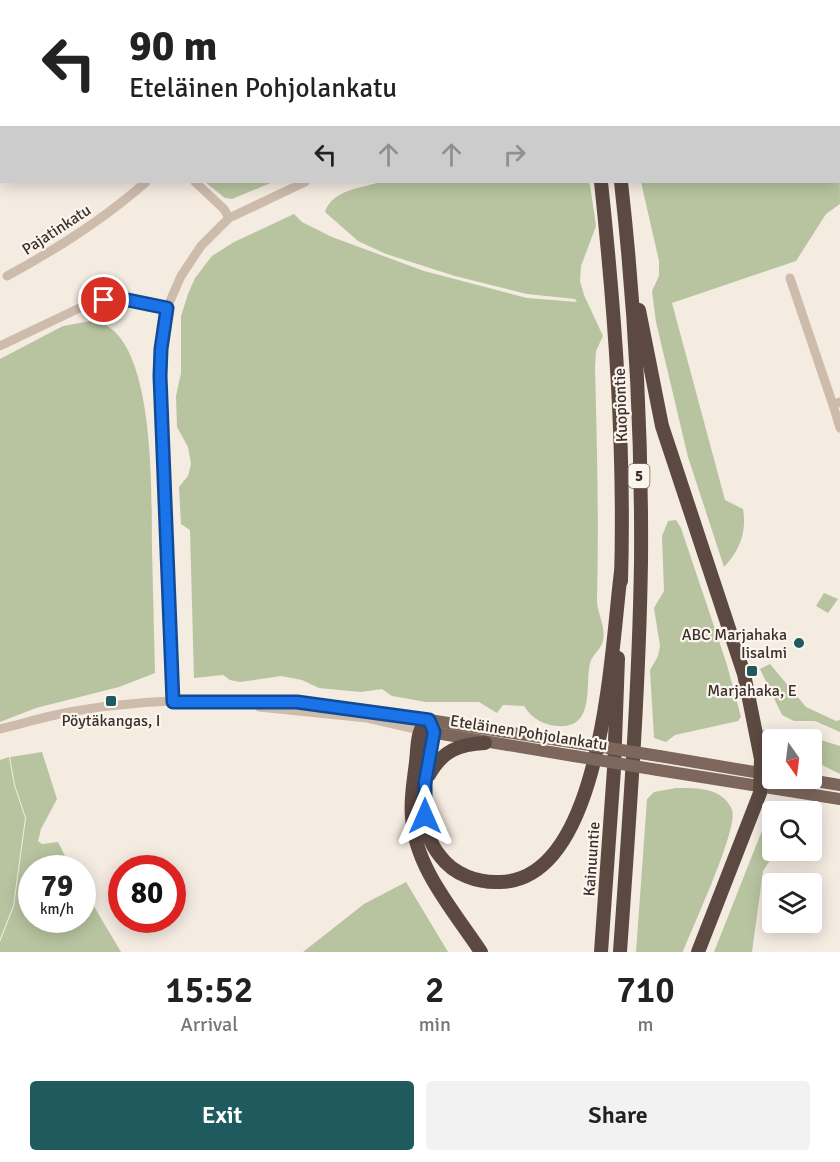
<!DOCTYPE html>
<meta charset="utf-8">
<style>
body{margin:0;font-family:Signika,sans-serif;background:#f2f2f2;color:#222;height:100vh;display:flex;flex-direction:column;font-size:22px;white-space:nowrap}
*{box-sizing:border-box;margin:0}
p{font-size:20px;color:#767676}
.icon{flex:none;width:33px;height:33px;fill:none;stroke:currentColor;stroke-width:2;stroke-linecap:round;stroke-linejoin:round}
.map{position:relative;height:952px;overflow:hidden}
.sheet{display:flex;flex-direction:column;background:#fff;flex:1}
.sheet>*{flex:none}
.hud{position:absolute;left:0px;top:0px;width:840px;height:183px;box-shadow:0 3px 15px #0003;background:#fff;color:#222;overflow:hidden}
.needle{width:39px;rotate:166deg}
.controls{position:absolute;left:762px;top:729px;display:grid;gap:12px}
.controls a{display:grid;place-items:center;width:60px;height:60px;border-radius:6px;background:#fff;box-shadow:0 3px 15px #0003;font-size:30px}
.speed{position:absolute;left:18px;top:855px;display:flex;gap:12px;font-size:30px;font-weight:700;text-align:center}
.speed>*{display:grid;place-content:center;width:78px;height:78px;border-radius:50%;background:#fff;box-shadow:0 3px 15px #0003;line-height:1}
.speed small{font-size:15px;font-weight:400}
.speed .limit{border:9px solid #d22;background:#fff;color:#111}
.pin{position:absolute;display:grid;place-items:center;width:51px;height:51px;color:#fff;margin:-26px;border:3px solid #fff;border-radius:50%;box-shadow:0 2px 6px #0007}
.me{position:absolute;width:66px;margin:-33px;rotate:0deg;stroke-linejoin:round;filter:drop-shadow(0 0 4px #0008)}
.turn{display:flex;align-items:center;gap:21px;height:126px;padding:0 30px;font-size:27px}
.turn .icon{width:78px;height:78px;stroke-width:2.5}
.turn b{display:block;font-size:42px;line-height:51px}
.lanes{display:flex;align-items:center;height:57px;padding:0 30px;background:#0003;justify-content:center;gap:30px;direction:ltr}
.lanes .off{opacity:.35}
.eta{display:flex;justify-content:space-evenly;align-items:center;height:102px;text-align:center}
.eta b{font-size:36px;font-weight:600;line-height:42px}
.action{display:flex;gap:12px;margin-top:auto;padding:12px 30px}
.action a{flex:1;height:69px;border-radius:6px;background:#1f5a5e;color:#fff;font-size:24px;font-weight:600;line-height:69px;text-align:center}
.action a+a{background:#f2f2f2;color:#222}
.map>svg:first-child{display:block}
.green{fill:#b8c4a0}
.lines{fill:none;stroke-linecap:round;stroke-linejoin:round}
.minor{stroke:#cdbbac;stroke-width:9}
.major{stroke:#7d675c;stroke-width:12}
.highway{stroke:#5c4a42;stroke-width:14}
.major-bridge{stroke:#7d675c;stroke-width:12}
.route-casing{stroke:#114b97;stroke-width:15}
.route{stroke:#1a73e8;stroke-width:10}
.poi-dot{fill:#1f5a5e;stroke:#fbf5ee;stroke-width:2}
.labels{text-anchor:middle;stroke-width:4.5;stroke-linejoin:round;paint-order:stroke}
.shield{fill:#fbf5ee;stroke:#756b66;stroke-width:1.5}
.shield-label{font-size:15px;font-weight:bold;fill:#3b302b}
.street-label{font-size:16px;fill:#3b302b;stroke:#fbf5ee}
.poi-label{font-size:16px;fill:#3b302b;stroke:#fbf5ee}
</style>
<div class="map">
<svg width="840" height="952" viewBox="0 0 840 952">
<rect width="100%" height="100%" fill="#f4ebe1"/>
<!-- green -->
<g class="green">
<path d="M839,79L840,204L826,214L796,261L672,303L725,500L743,509C747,531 740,550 724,567L688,457L656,322L652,291L659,276V261L641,182H838Z"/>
<path d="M205,182H273L232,199L225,198Z"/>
<path d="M381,182H588L590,185L596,226L581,266L580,281L584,295L603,336L596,351L595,367C597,445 599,522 597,600C597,613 606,627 603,640C602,649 593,653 590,663C585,686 595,729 558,726C544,725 532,719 524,706L503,705L497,713L479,702H426L392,696L382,689L361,692L319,688L302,680L281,676L240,682L230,680L223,675L194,678L190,530L181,524L179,487L188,476L191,464L188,447L177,427L176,396L181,373V316L188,294L195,278L212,256L234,242L294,214L302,222L332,237L424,271L527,298L577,302L575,299L527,294L455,276L386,254L358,241L325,212C332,190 361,188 381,182Z"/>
<path d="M91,321C158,325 151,501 152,549C153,591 154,632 155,673L119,687L36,708L0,722V359L63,326Z"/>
<path d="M676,520L681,528L727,665L741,717L738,721L675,735L666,742L654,738L650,670L658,656L660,646L654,608L664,591L662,536L668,521Z"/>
<path d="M824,593L838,599L828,613L816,606Z"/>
<path d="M770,664L806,707L836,721L840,720V732L815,721H794L782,715L760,669Z"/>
<path d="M760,730H789L840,746V774L812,760V740H772V757L764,747Z"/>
<path d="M42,752L57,799L41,829L38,841L42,844L58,842L71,868H32V920H82L83,888L121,952H0V942L14,906L26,818L15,785L10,757Z"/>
<path d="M9,757L14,785L25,818L13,906L0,939V760Z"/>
<path d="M676,788C696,788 723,787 732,810C739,828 692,928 683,952H636L647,799L654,792Z"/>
<path d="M772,818V850L776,851L763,871L752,952H714L765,823Z"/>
<path d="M406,882L448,952H303L364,904Z"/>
</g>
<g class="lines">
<!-- minor -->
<g class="minor">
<path d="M800,0L802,2"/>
<path d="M150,2V0"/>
<path d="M706,2L708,0"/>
<path d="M838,54L840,56"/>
<path d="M195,182L224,209L229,218"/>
<path d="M7,276C57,249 104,219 146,182"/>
<path d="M790,278L833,405"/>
<path d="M0,346L90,303L118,298L167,308"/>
<path d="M840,402L833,405L840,428"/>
<path d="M173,702L161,376V349L167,308L181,276L201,246L229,218L305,182"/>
<path d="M259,707L367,718L420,730"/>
<path d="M0,729C25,723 50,715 75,711C192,691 313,701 429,720"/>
</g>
<!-- major -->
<g class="major">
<path d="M429,720L577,743"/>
<path d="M424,731L574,756"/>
<path d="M659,756L772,775"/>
<path d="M658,770L840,799"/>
<path d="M797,778L840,785"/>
</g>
<!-- highway -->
<g class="highway">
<path d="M579,0V2"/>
<path d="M599,0V2"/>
<path d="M601,182C615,314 625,448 621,581"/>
<path d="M639,310L662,426L744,674L761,759L760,793L698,952"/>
<path d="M429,775C442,751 459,744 485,743"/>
<path d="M481,952C454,911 415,868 412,817C410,799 414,780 416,762C418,747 416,728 429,720C436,733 431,745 429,759C423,791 418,829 440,856C454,875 478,883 500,882C604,880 611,647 621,572"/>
<path d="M601,952L614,769L618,658"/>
<path d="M620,952C629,822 639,692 641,562C642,435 635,307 621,182"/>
</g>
<!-- major-bridge -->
<g class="major-bridge">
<path d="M577,743L659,756"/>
<path d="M574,756L658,770"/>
</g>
</g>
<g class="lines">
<!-- route casing -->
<g class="route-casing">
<path id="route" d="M104,300L118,298L167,308L161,349L160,376L173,702H297L429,720L434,732L425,782V816"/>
</g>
<!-- route -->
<use href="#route" class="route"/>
</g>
<!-- markers -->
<g class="poi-dot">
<circle cx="799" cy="643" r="6"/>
<rect x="746" y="665" width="12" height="12" rx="3"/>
<rect x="105" y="695" width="12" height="12" rx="3"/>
</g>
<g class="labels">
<!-- shield labels -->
<rect class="shield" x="628.5" y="464" width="21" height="24" rx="4.5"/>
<g class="shield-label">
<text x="639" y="481">5</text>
</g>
<!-- street labels -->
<g class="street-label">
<text transform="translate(56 229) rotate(-33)" y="6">Pajatinkatu</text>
<text transform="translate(620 405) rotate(-92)" y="6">Kuopiontie</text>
<text transform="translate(529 732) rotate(9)" y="6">Eteläinen Pohjolankatu</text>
<text transform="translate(591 859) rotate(-86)" y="6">Kainuuntie</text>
</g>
<!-- poi labels -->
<g class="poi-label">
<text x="787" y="640" text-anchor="end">ABC Marjahaka<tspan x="787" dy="18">Iisalmi</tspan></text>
<text x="752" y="696">Marjahaka, E</text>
<text x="111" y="726">Pöytäkangas, I</text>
</g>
</g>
</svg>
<div class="controls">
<a><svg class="needle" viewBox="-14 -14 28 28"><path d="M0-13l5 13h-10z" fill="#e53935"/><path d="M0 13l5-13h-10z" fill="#767676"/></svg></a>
<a><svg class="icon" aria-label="search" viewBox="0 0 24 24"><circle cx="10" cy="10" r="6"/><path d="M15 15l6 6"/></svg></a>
<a><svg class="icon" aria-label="layers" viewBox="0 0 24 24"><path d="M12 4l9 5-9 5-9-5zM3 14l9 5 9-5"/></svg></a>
</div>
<div class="speed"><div>79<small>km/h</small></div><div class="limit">80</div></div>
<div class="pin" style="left:104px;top:300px;background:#d93025"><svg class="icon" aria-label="arrive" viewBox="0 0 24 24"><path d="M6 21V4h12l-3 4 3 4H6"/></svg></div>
<svg class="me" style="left:425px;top:816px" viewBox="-20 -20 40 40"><path d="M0-17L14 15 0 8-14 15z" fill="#1a73e8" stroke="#fff" stroke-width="4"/></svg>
<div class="hud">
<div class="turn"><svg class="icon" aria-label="left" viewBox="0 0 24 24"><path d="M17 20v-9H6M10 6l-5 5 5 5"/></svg><div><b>90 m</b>Eteläinen Pohjolankatu</div></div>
<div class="lanes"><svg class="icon" aria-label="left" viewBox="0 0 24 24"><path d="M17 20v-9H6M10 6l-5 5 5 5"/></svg><svg class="icon off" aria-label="ahead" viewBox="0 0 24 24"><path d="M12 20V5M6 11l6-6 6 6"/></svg><svg class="icon off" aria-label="ahead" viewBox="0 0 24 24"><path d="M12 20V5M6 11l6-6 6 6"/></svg><svg class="icon off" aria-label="right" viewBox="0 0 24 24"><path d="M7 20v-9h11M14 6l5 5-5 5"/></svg></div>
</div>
</div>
<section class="sheet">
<div class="eta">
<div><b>15:52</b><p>Arrival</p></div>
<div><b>2</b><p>min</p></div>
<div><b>710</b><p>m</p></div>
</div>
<div class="action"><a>Exit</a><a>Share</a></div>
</section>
